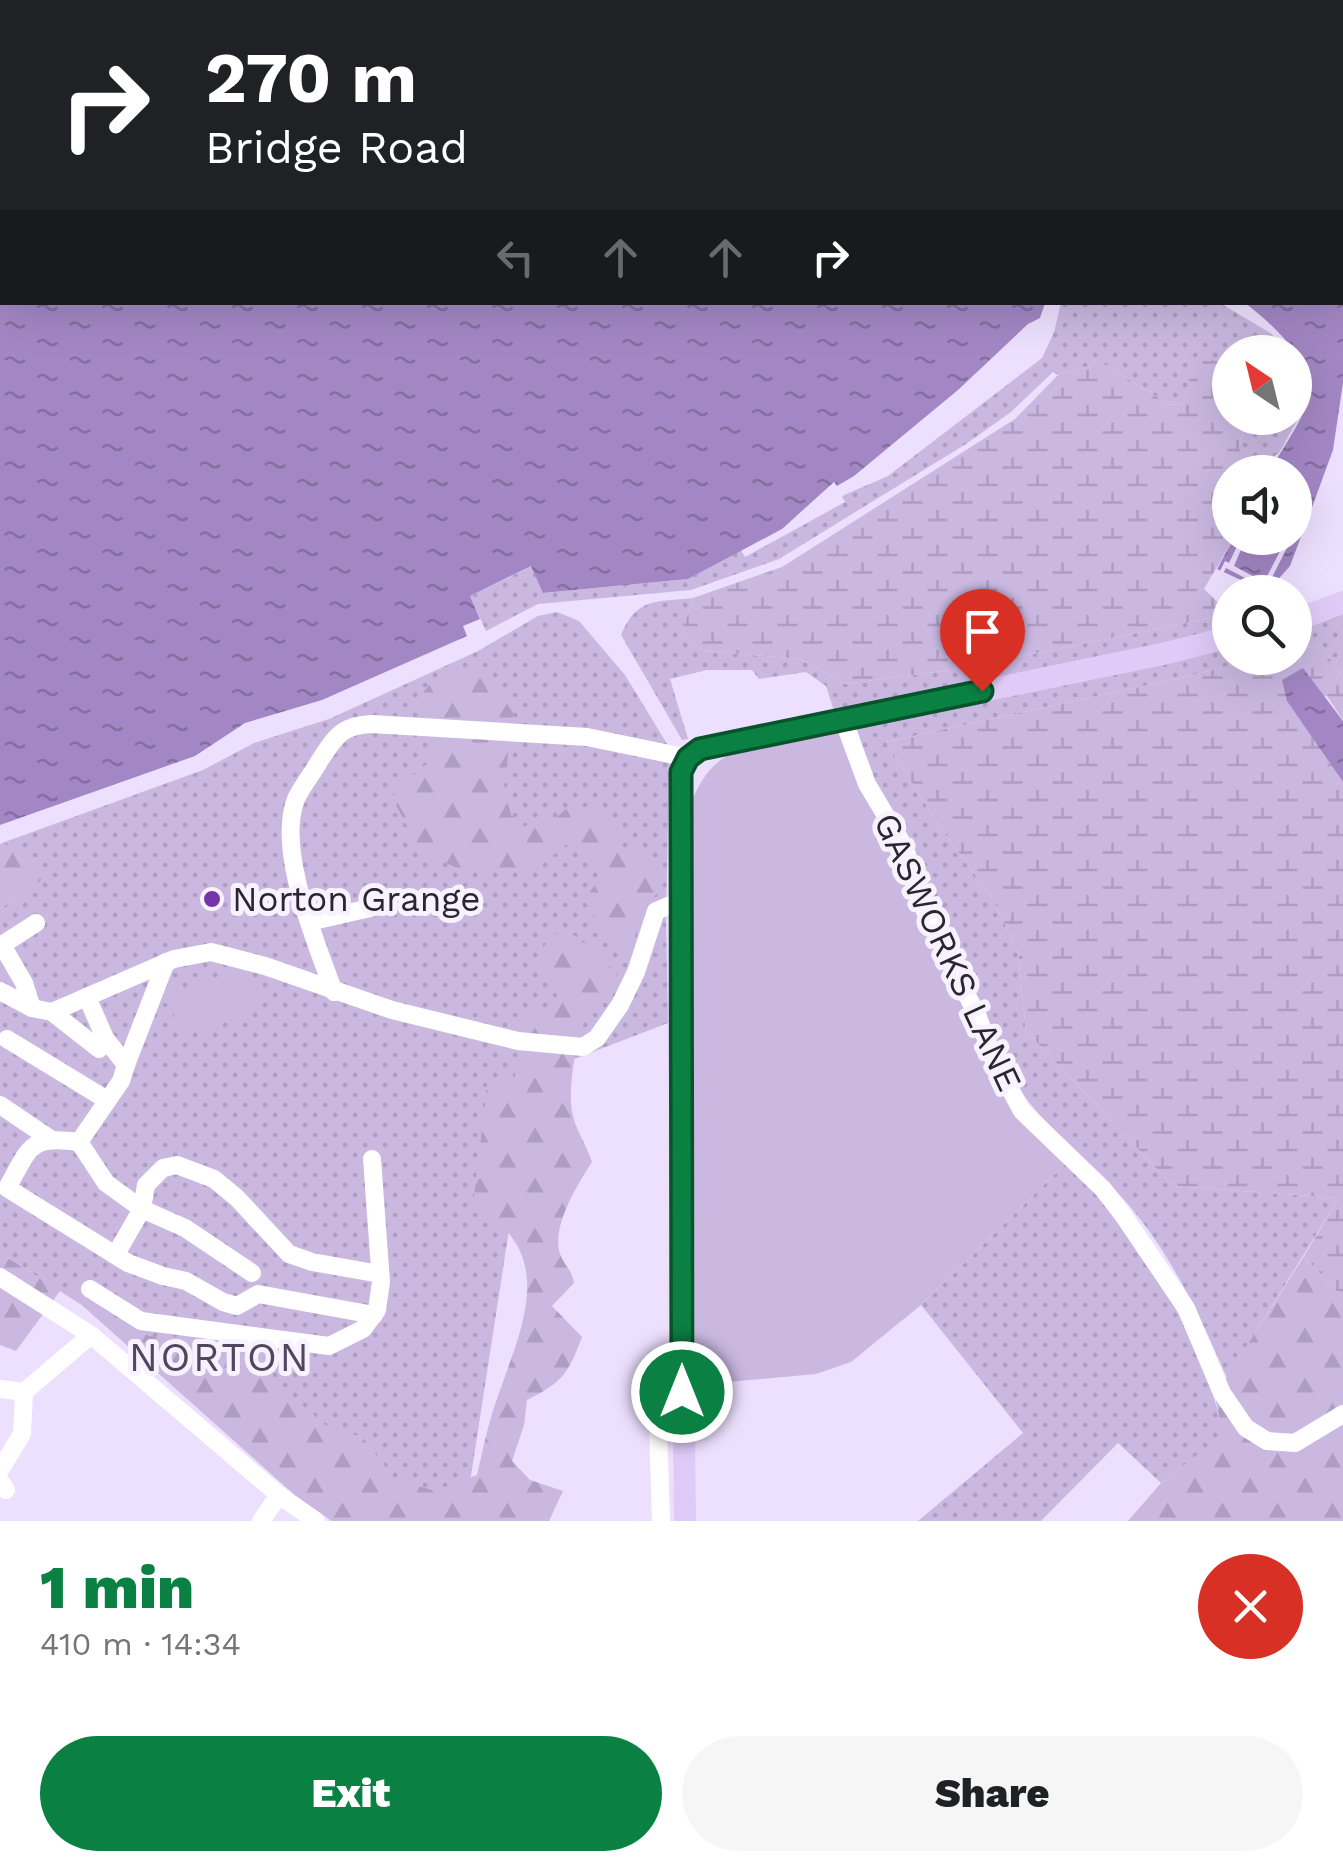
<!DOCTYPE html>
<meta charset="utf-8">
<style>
body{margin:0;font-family:"Work Sans",sans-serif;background:#f6f6f6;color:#202124;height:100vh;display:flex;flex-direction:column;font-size:38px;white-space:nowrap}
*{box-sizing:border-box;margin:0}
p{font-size:32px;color:#757577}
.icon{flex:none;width:55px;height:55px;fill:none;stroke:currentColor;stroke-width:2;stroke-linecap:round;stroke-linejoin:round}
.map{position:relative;height:1521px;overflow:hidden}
.side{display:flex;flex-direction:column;background:#fff;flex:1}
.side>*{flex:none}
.guide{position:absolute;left:0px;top:0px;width:1345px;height:305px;box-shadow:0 10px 40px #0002;background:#202124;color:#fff;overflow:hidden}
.needle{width:65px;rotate:325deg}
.fabs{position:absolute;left:1212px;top:335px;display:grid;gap:20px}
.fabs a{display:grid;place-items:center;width:100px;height:100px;border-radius:50%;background:#fff;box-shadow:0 10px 40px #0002;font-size:50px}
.pin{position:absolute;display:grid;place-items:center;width:85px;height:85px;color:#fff;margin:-102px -42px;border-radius:50% 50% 50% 0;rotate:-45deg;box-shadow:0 0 10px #0007}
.pin .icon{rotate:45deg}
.me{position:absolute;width:110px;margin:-55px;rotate:0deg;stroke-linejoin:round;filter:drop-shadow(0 0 8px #0008)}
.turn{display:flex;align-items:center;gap:35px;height:210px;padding:0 40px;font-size:45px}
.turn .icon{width:130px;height:130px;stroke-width:2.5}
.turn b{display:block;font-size:70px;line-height:85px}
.lanes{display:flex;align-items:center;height:95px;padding:0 40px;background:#0003;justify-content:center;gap:50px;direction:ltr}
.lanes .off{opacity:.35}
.round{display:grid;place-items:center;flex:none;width:105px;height:105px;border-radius:52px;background:#f6f6f6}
.headline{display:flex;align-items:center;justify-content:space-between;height:170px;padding:0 40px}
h1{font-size:60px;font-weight:800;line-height:75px;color:#0b8043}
.primary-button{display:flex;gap:20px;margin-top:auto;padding:20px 40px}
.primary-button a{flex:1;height:115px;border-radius:60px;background:#0b8043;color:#fff;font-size:40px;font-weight:800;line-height:115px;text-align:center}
.primary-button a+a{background:#f6f6f6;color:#202124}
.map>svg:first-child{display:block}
.grass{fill:url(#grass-dots)}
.forest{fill:url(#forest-firs)}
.wetland{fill:url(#wetland-marsh)}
.garden{fill:#cab8e1}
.water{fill:url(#water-ripples)}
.pier{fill:#ede0fe}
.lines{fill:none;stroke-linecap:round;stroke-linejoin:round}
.minor{stroke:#fff;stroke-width:18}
.major{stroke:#dfcbf7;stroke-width:22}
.route-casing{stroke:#07532c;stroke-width:25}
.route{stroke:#0b8043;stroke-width:18}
.poi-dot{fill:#7435aa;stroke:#f7f2fe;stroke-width:4}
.labels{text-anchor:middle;stroke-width:10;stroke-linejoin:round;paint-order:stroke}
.poi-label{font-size:35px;fill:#2a2530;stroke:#f7f2fe;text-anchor:start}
.street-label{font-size:35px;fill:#2a2530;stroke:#f7f2fe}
.quarter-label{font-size:40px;letter-spacing:2.5px;fill:#51465f;stroke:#f7f2fe}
</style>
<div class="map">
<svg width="1343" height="1521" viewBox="0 0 1343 1521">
<defs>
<pattern id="grass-dots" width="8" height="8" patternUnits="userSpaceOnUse" patternTransform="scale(2.5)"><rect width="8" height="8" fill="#cab8e1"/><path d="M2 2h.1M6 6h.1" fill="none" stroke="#ae9ec1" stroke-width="1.8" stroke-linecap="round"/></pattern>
<pattern id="forest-firs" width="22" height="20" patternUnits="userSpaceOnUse" patternTransform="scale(2.5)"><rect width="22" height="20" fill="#cab8e1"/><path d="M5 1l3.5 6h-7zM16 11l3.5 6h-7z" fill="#ae9ec1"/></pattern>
<pattern id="wetland-marsh" width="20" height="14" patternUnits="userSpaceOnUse" patternTransform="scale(2.5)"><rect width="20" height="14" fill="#cab8e1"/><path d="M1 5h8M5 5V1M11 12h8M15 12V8" fill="none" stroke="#ae9ec1"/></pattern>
<pattern id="water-ripples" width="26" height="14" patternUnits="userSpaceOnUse" patternTransform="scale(2.5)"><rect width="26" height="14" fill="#a387c5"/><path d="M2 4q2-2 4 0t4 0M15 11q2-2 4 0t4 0" fill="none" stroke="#856ea0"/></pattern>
</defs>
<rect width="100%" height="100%" fill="#ede0fe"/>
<!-- grass -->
<g class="grass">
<path d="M1061,303H1220L1272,334L1282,352H1230V363L1226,360L1189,370V394L1183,404L1170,405L1102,363L1058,375L1053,372L1011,412L966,444L779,559L691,590L538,604L486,631L470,596L532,566L544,593L688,579L741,550L745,557L845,502L842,496L888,476L1042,358L1054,332Z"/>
<path d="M1295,381L1307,403L1279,453L1257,467L1242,460L1239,448L1247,418H1295Z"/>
<path d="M693,598L682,632L703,651L801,659L845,684L958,669L1230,614V629L834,711L826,686L806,672L759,679L752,670H707L670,679L688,739L682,740L621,635C637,597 656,602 693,598Z"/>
<path d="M557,612L579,621L625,675L677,760L669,773L666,915L668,1023L533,1075L464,1521H332L296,1496L82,1305L0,1253V909L50,873L2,843L203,770L254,743L329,719L478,651L538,616Z"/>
<path d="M1343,614V679L1322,646L1295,649V632Z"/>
<path d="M1230,648V658H1259L1181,678L886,742L942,830L993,899L1018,953L1026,1031L1173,1186L1339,1198L1227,1378C1200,1316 1172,1255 1127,1203C1089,1160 1042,1127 1012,1078L873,780L856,726Z"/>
<path d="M1066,1163C1138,1229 1203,1339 1224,1435L1161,1483L1118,1443L1041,1521H918L1023,1433L921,1305Z"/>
</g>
<!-- forest -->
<g class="forest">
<path d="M469,667L492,680L513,713L504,788L511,815L524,826L555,819L567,808L592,807L613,820L624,849L659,860V891L640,914L631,953L605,934L584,900L602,875L590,854L569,843L535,869L461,870L433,857L416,842L392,798C407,771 424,777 437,747C414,695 412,685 469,667Z"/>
<path d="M3,843L51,873L0,909V844Z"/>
<path d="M568,932L596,948L617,975C612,994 596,1003 586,1019C576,1035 568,1091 572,1111C574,1127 587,1146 592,1162C578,1184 551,1226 560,1254C564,1265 572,1270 574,1283L552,1306L582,1337C568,1374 563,1382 527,1400L524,1425L512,1461L530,1480L563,1491L549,1521H332L296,1496L82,1305L60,1291L16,1351L0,1345V1253L59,1290H76L149,1336L198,1341L253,1364L328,1427L362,1437L395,1479L435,1491L477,1475C482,1454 486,1433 492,1414C515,1339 567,1256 473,1205L488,1079L514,1083L519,1046L511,1021L531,1010L547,1011L561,1001L547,981L538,956L552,934Z"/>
<path d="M1304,1256L1343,1298V1521H1128L1161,1483L1223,1435L1215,1396Z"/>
</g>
<!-- wetland -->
<g class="wetland">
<path d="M1226,360L1230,363V418H1247L1239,448L1251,472H1230V538H1234L1204,589L1230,614L958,669L845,684L801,659L703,651L682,632L693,598L782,567L1015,419L1058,375L1102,363L1170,405L1183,404L1189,394V369L1202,361Z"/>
<path d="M1322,646L1343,679V720L1327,696L1288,701L1343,782V1298L1304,1256L1339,1198L1173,1186L1026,1031L1018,953L993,899L942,830L886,742L1181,678L1259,658H1295V649Z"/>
</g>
<!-- garden -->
<g class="garden">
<path d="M838,729L901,851L987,1060L1066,1163L921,1305L851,1362L816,1374L695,1385L692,800C702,778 711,764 732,753Z"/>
<path d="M247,966L262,1007L182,1037L167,996Z"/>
</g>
<!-- water -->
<g class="water">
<path d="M0,0H1125L2,2V302L1045,303L1040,318L1028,324L958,390L854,476L837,486L834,482L782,529L688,579L543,593L531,566L470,596L480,619L463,626L467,636L322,700L245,723L195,756L0,825Z"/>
<path d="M1143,0H1343V383L1333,450L1311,510L1290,566L1267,592L1217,569L1234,538H1295V472H1269C1281,450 1299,427 1307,403C1320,365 1271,323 1245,303L1342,302V2H1141Z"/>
<path d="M1303,668L1343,721V782L1287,701L1282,680Z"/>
</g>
<!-- pier -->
<path class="pier" d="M1241,538H1246L1234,566L1264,582L1287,538H1292L1266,589L1226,568L1221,577L1218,575L1225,561L1229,563Z"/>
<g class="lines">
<!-- minor -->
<g class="minor">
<path d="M843,719L867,784L905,848L923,907L978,1017L993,1058L1022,1111L1103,1189L1123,1215L1186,1308L1222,1393L1246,1428L1267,1441L1295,1443L1343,1414"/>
<path d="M309,922L383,905"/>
<path d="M0,991L32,1008L52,1012L174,959L211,952L265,966L392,1010L518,1041L583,1047L597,1038L620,1005L636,972L656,911L680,901"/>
<path d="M334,992C316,942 276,850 296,799C302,786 313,773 320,760C336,736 342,725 372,724L587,737L689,758"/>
<path d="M87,997L105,1038L126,1065L121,1081L79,1142C28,1135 30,1148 7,1188L128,1263L163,1276L186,1281L223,1302L237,1306L258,1294L374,1315"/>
<path d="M32,1008L24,983L2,945L36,923"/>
<path d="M52,1012L99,1049"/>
<path d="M7,1039L107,1100"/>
<path d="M126,1065L166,962"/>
<path d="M0,1105L49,1138"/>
<path d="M79,1142L106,1183L142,1209L185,1228L252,1273"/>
<path d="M116,1254L142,1209L146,1185L163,1168L177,1165L214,1179L237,1198L289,1254L312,1262L380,1274"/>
<path d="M0,1277L91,1335L279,1495L316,1521"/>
<path d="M90,1289L141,1321L329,1346L363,1329L377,1310L381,1282L372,1159"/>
<path d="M0,1389L24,1392L91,1335"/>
<path d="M0,1470L22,1434L24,1392"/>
<path d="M0,1481L6,1490"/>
<path d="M261,1521L279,1495"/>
<path d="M661,1521L658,1427L663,1415L682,1408"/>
</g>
<!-- major -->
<g class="major">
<path d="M1295,620L1343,602"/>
<path d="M685,1521L679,1023L681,773L689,758L701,749L1163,654L1230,637"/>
</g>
</g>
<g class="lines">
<!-- route casing -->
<g class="route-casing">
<path id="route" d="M682,1392L681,772L688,758L700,749L982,691"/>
</g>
<!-- route -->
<use href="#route" class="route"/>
</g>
<!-- markers -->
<circle class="poi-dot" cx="212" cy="899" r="10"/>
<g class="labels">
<!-- poi labels -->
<g class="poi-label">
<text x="232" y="911">Norton Grange</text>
</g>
<!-- street labels -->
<g class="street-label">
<text transform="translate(948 952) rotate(65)" y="12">GASWORKS LANE</text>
</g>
<!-- quarter labels -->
<g class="quarter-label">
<text x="220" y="1371">NORTON</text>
</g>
</g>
</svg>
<div class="fabs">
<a><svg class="needle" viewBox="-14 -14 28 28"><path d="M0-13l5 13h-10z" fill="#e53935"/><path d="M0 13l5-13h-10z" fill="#757577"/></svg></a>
<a><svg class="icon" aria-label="sound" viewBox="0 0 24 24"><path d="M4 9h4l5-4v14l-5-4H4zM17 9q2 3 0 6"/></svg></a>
<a><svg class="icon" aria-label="search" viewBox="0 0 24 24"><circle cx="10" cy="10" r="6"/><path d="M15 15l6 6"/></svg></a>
</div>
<div class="pin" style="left:982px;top:691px;background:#d93025"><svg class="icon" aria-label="arrive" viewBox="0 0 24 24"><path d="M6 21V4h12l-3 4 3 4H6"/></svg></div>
<svg class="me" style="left:682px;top:1392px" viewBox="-20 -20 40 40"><circle r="17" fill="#0b8043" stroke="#fff" stroke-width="3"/><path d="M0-11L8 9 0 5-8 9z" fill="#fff"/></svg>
<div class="guide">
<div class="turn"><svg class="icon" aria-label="right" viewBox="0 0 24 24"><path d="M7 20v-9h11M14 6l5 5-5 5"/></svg><div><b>270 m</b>Bridge Road</div></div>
<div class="lanes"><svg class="icon off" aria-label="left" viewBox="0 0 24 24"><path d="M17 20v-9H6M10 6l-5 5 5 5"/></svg><svg class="icon off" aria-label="ahead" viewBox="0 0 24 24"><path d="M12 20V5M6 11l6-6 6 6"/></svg><svg class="icon off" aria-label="ahead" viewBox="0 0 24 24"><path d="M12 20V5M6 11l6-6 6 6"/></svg><svg class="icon" aria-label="right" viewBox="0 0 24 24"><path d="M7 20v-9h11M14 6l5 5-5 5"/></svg></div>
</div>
</div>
<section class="side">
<div class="headline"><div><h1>1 min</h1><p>410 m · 14:34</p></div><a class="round" style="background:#d93025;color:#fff"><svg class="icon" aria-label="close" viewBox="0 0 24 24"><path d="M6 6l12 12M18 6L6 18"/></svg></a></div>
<div class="primary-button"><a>Exit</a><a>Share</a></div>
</section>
